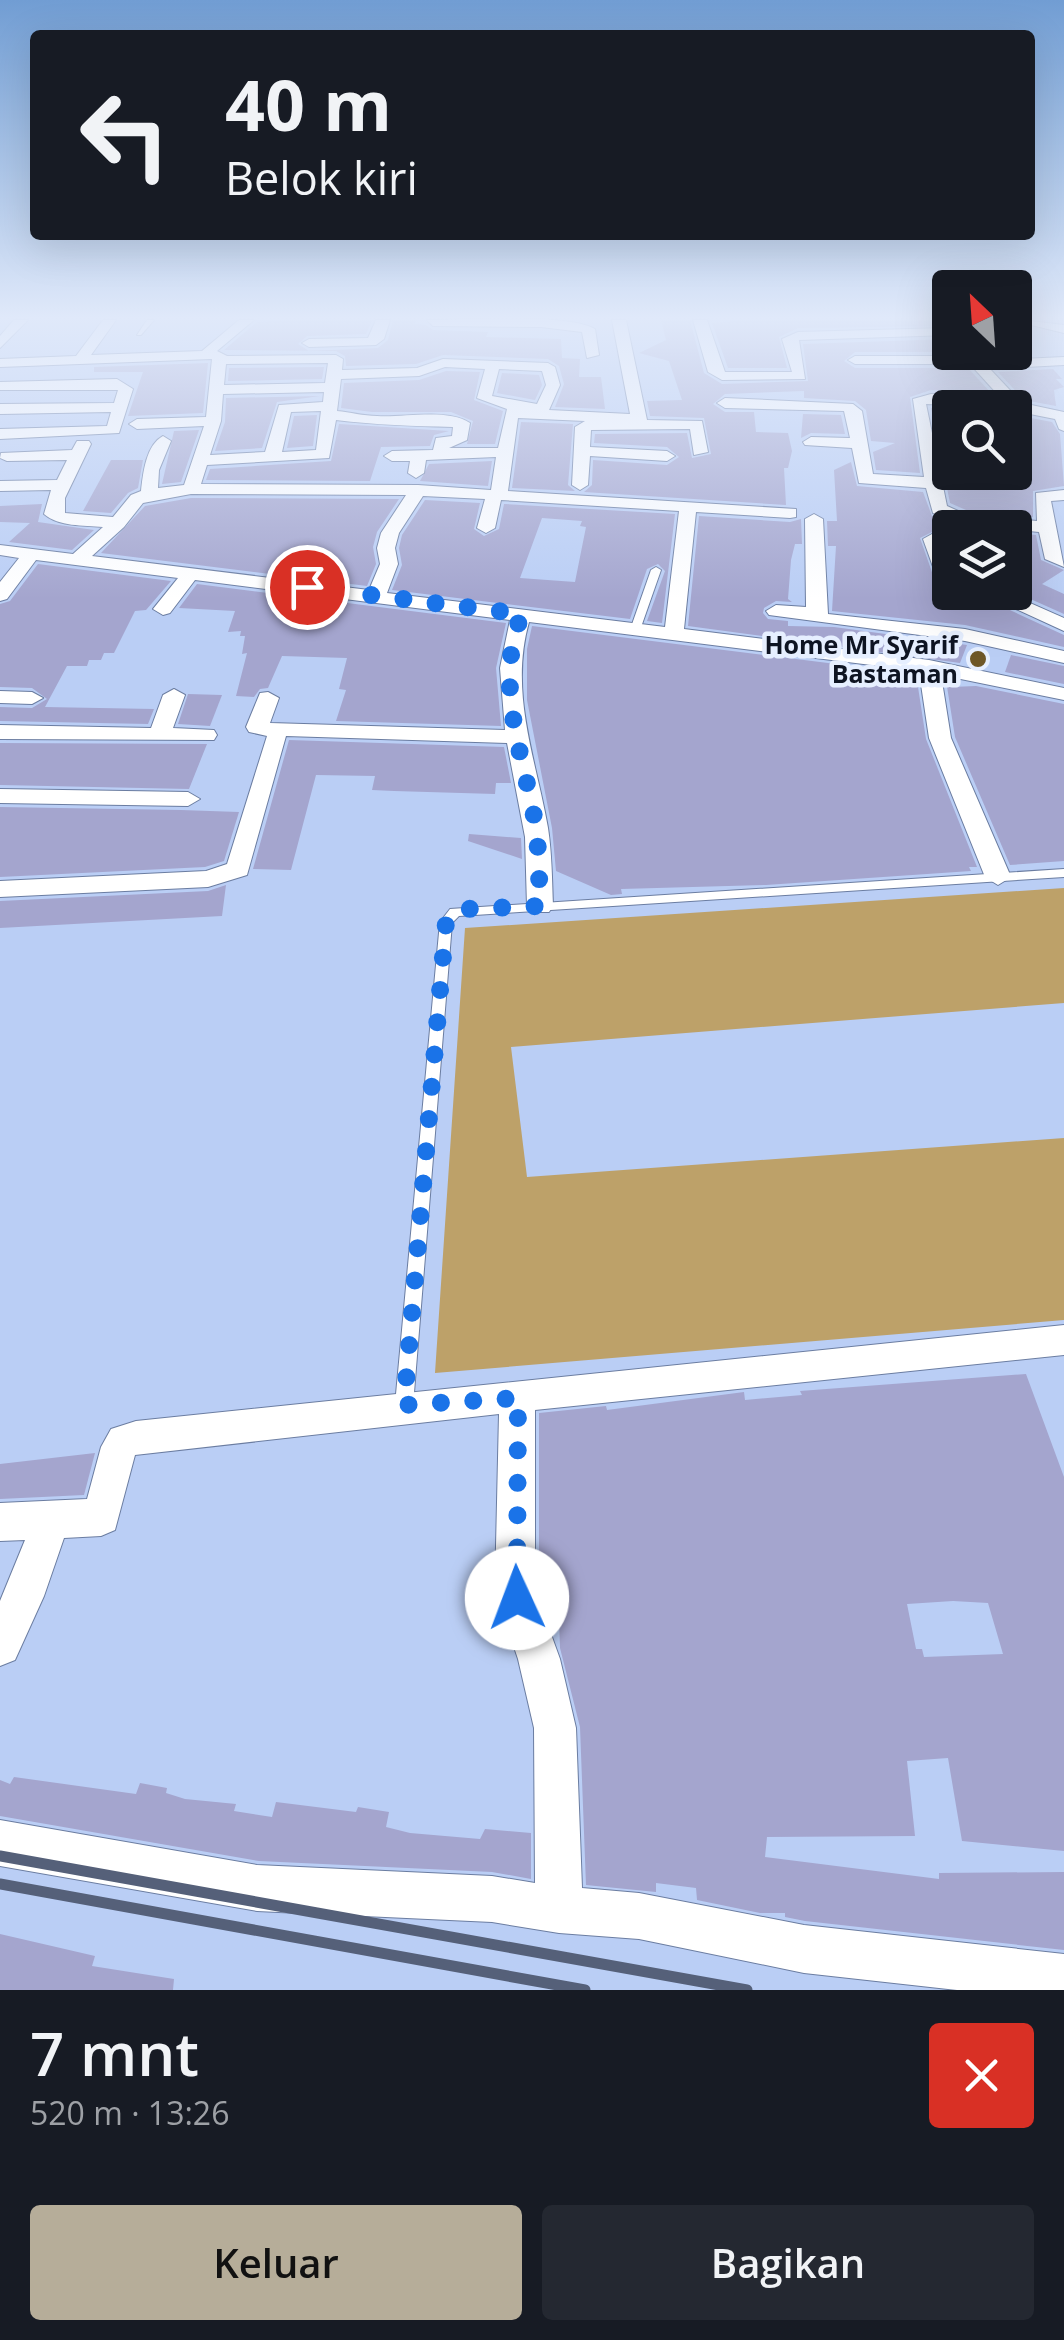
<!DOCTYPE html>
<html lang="id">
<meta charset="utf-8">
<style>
body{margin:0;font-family:"Open Sans",sans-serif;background:#242831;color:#f1f3f6;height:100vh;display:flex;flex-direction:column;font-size:38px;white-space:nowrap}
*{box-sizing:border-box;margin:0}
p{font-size:32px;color:#9ea1a6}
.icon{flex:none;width:55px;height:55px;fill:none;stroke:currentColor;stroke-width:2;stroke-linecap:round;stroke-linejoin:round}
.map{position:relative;height:1990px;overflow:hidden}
.sheet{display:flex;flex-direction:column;background:#171b24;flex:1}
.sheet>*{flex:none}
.banner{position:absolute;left:30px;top:30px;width:1005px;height:210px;border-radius:10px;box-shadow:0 10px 40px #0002;background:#171b24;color:#f1f3f6;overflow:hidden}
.needle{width:65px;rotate:335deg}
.buttons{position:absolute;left:932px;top:270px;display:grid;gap:20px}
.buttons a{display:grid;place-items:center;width:100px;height:100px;border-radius:10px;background:#171b24;box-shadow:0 10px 40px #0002;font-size:50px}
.pin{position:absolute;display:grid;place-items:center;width:85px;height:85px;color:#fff;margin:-42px;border:5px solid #fff;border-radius:50%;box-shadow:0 2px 10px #0007}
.me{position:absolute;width:110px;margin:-55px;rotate:358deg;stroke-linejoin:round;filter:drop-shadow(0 0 8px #0008)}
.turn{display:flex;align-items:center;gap:35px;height:210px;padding:0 30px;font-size:45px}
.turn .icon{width:130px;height:130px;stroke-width:2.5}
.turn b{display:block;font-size:70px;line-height:85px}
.round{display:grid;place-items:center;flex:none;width:105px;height:105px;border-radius:10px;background:#242831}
.summary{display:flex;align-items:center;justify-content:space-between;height:170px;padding:0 30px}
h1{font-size:60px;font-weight:600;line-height:75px}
.button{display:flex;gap:20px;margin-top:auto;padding:20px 30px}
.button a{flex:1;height:115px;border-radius:10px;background:#b6ad99;color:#111;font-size:40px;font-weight:600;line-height:115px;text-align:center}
.button a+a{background:#242831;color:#f1f3f6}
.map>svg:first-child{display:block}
.green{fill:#bda169}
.building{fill:#a4a5ce;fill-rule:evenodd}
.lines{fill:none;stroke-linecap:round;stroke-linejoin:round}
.service-casing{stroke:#6b7da1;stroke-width:2}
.minor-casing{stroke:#6b7da1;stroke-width:2}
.service{fill:#fff;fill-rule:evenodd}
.minor{fill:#fff;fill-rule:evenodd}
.rail{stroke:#556079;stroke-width:11}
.route{stroke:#1a73e8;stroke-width:18;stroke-dasharray:0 32.4}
.poi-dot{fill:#6e5727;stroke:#e6efff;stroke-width:4}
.labels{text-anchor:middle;stroke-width:9;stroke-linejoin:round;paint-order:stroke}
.far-poi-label{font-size:25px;font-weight:bold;fill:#0e1422;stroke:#e6efff;text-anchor:end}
</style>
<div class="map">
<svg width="1064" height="1990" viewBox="0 0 1064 1990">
<rect width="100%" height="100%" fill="#bacef5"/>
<!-- green -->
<path class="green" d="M1064,888V1003L511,1047L527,1177L1064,1138V1320L435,1373L465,928Z"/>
<!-- building -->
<g class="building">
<path d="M301,320H372L366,334L307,336L298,344L309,351L378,348L388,340L393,320H416L415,324L426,325L433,330L488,332L486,337L561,339L562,358L580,359L579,377H601L605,409L555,407L564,384L559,366L548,359L443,355L416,364L346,366L345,356L336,351L224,350L257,322Z"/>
<path d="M661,320H690L704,373L722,384L808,381L803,344L950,339V352H855L844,361L855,368H968L991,393L931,390L910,397L920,473L876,470L873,452L895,443L871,441L866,410L855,401L804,398V391L725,394L713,404L725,412H754L756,432L788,433L792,451L788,468H784L786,505L584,492L592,485L593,460L667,465L679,457L667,447L594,443L595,434L687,433L692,458L711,454L704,418L650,416L647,401L682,400L669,361L639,353L666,340Z"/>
<path d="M746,320H950V326L798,328L779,337L787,368H728L712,323Z"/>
<path d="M208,363L203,413L128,416L143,372H94V367Z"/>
<path d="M324,367L322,379L228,381L229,368Z"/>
<path d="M1053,369L1062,379H1056L1064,387L1054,390L1056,406L1024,400L998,372Z"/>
<path d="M446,371L480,372L474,400L503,411L495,444H467L473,421L451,412H372L341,408L344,383L419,380Z"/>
<path d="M502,373L539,375L542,385L535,400L497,393Z"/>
<path d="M320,396L277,402L262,448L215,451L225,422L226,398Z"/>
<path d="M931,408L950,409V472H972L970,479L1015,485V415L1052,422L1060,434L1064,486L1033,491V517L966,510L950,503Z"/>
<path d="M803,414L841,415L845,434L811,433L801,438Z"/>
<path d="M317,415L313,446L287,448L294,416Z"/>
<path d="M521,422L573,424L568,485L575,491L512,488Z"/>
<path d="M339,424L449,431L434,435L430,446L381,447L370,481L206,480L210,469L331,461Z"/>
<path d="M199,430L181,482L162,484L174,431Z"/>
<path d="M111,460H143L138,488L128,493L111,513L83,511Z"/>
<path d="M492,461L488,486L420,481L429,464Z"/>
<path d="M851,462L857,486L923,492L932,516L960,528H950V550L934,531L920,538L940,595L950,599L977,595L1064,635V647L965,625L832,611L836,546H828L827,521H837L834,470Z"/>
<path d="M191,498L399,499L377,532L373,547L376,564L367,586L101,553L145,506Z"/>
<path d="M425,500L480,503L474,529L484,536L499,529L504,504L675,514L662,623L647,621L665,571L658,564L647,569L630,619L392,590L402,565L399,548L402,535ZM542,518L582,521L580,526L586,527L575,582L520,578Z"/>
<path d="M42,504L38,522L94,530L72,550L9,542L30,523L0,522V506Z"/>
<path d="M699,516L790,522L801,519L802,544H795L791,560L788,599L792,602L776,601L764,608L763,613L768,619L788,621V626L834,627L967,645L960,663L688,626Z"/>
<path d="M1015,533L1036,535L1041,560L1064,570L1042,584L1064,594V614L1015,592Z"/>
<path d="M38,564L171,581L146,610L135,611L114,653H104L101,660H89L87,666H67L45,707L154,709L148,724L0,721V707L32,708L47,699L32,688L0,687V604L10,601Z"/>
<path d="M197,584L506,623L496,668L501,726L336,721L346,690L339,689L347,658L282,656L268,688L260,689L254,697L236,696L247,653L242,654L245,636H240L241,631L228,632L235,611L179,608Z"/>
<path d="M532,626L916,674L926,739L977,867H969L971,871L766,885L621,889L622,894L611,895L556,871L552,828L527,700V649Z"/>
<path d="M1011,655L1064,666V684L1005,672Z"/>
<path d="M946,680L953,681L951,687L976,686L1064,704V861L1010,865L955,737Z"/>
<path d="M188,694L222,695L210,726L178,724Z"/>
<path d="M289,740L504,747L511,783H496L495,794L394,791L372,790L375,776L316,775L291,870L253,869Z"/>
<path d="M0,743L207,744L189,789L0,785Z"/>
<path d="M0,807L181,810L239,812L224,861L205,867L0,877Z"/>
<path d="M469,834L521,838L522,859L468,841Z"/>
<path d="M226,885L222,916L0,928V901L208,891Z"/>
<path d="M1026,1374L1064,1477V1851L962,1841L948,1758L907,1761L915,1836L767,1837L765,1857L939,1879V1873L1064,1872V1950L805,1921L785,1917V1913H760L697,1900L696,1888L656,1883V1892L586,1885L580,1727L560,1648L559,1620H552L553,1590L539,1589V1413L606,1406L607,1410L744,1392L745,1400L802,1395L800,1391ZM953,1601L988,1603L1003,1654L924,1657L922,1649H916L907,1604Z"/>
<path d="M95,1453L84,1495L0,1499V1464Z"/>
<path d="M14,1777L136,1794L140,1783L167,1788L166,1793L185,1799L236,1804L234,1811L272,1817L276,1802L356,1812L358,1807L389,1812L386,1827L410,1833L480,1839L485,1829L531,1833V1879L492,1872L259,1861L0,1816V1780L10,1784Z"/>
<path d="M0,1934L95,1956L92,1966L174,1979L173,1990H0Z"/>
</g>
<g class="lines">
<!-- service casing -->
<g class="service-casing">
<g id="service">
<path d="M147,320H154L141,335H137Z"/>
<path d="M656,567L661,570L640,630L631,632L630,630L651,570Z"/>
<path d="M1064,869V877L459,916L452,923L413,1405L410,1411L404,1413L398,1411L395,1405L440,922L450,909Z"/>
</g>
</g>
<!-- minor casing -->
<g class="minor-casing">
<g id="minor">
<path d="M14,320H28L0,348V336Z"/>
<path d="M103,320H116L91,355L202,351L239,320H254L217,351L227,356L336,355L343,359L342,370L417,368L443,359L548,363L555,367L560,385L549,410L630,414L612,320H626L647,420L702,421L708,452L694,455L690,429L591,430L590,447L667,451L675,456L667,461L590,456L588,485L580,490L572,485L575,427L585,421L518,418L508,491L796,509V517L790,518L696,512L684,629L929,660L1064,688V700L941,675L951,738L1011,877L998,885L985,877L929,738L919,671L529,622C509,693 536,759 548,828C552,854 552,880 553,906L549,912H531L527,906L525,837L507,743L286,736L247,875L208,887L0,897V881L206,871L227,864L267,736L249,732L246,727L260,693L268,692L279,698L270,723L505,730L500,668L510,620L195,580L170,613L163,615L153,609L178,578L36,560L7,599L0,601V582L19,558L0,555V545L73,554L103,527C83,525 59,527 44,514L51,490L0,491V481L57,480L67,460L7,461L0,458L1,453L72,450L77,441H89L91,444L65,498V513L113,517L131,495L141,491C143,473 146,445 163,436L171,441L159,470L158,488L184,485L204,426L137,429L129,424L137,419L206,417L212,359L0,367V359L76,356ZM328,363L325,383L224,385L226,364ZM445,367L485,369L477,398L507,409L498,448H449L467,440L470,423C448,408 403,418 377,416C363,416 350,412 337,411L341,379L419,376ZM499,369L542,371L546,385L537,404L492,396ZM324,392L323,402L279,405L265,452L210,455L221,421L223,394ZM321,411L316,450L282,452L291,412ZM336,420C376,425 414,426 453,427L452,436L436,438L433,450L392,451L384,456L392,461H410L408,473L416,478L424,473L426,460L496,457L491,490L418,485L201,484L207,465L329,458ZM191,494L406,495L381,533L377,548L380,564L369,590L92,556L124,527L143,503ZM423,496L485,499L477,528L486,533L495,528L501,500L679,511L665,627L387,593L398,564L395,548L399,533Z"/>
<path d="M376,320H390L384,339L376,345L309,347L302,343L309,339L368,338Z"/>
<path d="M427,320C464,320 568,313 595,329L599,355L587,358L582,332L541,327L433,326Z"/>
<path d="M693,320H707L725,372H792L782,339L798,332L947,328L950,335L799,340L805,379L722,380L708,372Z"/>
<path d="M1022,320L1064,325V333L1023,323Z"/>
<path d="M960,352H975L983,361L1064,357V365L990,369L1022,403L1064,412V431L1059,429L1055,419L1015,411V408L926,404L947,506L965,514L1037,521L1036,493L1064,490V500L1051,501L1064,567L1045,559L1039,532L961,524L933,513L926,488L859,483L852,448L805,445L803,442L811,437L850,438L844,411L725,408L717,403L725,398L853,404L862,411L873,474L924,477L913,399L931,394L1000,397L970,364H855L848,360L855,356H963Z"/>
<path d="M117,379L133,389L119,433L0,439V429L107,426L111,412L0,414V404L114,403L118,390H0V382Z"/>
<path d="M814,514L823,519L828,614L965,629L1064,651V663L965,641L769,615L766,611L776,605L806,607L805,519Z"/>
<path d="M932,534C952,544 950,572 950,592L957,593H943L941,589L923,539Z"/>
<path d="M979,592H1005L1064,618V631Z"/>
<path d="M174,689L185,695L173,728L214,730L217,735L214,740L0,739V725L151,728L163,695Z"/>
<path d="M0,691L32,692L43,698L32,704L0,703Z"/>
<path d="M0,789L188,792L200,799L188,806L0,803Z"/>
<path d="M1064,1325V1355L535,1410V1590L560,1659L576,1728L582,1888L639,1893L804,1925L1064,1954V1990H957L804,1973L639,1939L559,1933L492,1922L257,1911L0,1866V1820L257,1865L492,1876L535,1883L534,1728L518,1659L495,1590L499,1414L135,1455L115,1530L101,1536L64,1538L44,1596L15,1660L0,1666V1601L25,1540L0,1541V1503L87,1499L101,1447L111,1429L136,1421Z"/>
</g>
</g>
<!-- service -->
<use href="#service" class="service"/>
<!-- minor -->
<use href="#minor" class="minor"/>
<!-- rail -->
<g class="rail">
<path d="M0,1856L747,1990"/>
<path d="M0,1884L585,1990"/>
</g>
</g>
<!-- sky -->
<linearGradient id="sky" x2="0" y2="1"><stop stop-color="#719dd3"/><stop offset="0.53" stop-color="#e0e9fa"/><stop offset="1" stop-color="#e0e9fa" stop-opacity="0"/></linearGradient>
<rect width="1064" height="599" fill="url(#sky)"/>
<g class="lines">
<!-- route -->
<path class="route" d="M307,587L522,614C492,685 525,757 536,828C539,853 539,880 540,906L466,909L454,912L446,922L404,1405L518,1398L517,1598"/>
</g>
<!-- markers -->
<circle class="poi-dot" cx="978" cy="659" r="10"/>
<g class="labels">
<!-- far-poi labels -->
<g class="far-poi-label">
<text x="958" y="654">Home Mr Syarif<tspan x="958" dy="29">Bastaman</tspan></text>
</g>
</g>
</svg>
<div class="buttons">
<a><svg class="needle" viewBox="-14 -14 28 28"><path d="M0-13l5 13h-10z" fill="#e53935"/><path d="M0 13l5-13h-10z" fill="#9ea1a6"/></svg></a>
<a><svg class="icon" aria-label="search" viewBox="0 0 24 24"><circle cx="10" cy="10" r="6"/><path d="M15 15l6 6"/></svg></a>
<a><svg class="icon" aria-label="layers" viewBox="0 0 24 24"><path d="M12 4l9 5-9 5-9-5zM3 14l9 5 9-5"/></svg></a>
</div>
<div class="pin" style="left:307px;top:587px;background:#d93025"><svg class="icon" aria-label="arrive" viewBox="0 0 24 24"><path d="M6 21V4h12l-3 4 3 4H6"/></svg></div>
<svg class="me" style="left:517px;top:1598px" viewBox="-20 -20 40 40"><circle r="19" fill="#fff"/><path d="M0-13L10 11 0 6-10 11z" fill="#1a73e8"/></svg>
<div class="banner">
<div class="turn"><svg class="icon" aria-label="left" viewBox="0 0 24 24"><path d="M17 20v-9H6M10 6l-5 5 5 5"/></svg><div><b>40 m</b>Belok kiri</div></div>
</div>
</div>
<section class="sheet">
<div class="summary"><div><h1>7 mnt</h1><p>520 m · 13:26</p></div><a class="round" style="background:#d93025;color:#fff"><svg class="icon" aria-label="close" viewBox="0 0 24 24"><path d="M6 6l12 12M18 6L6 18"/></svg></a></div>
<div class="button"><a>Keluar</a><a>Bagikan</a></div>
</section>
